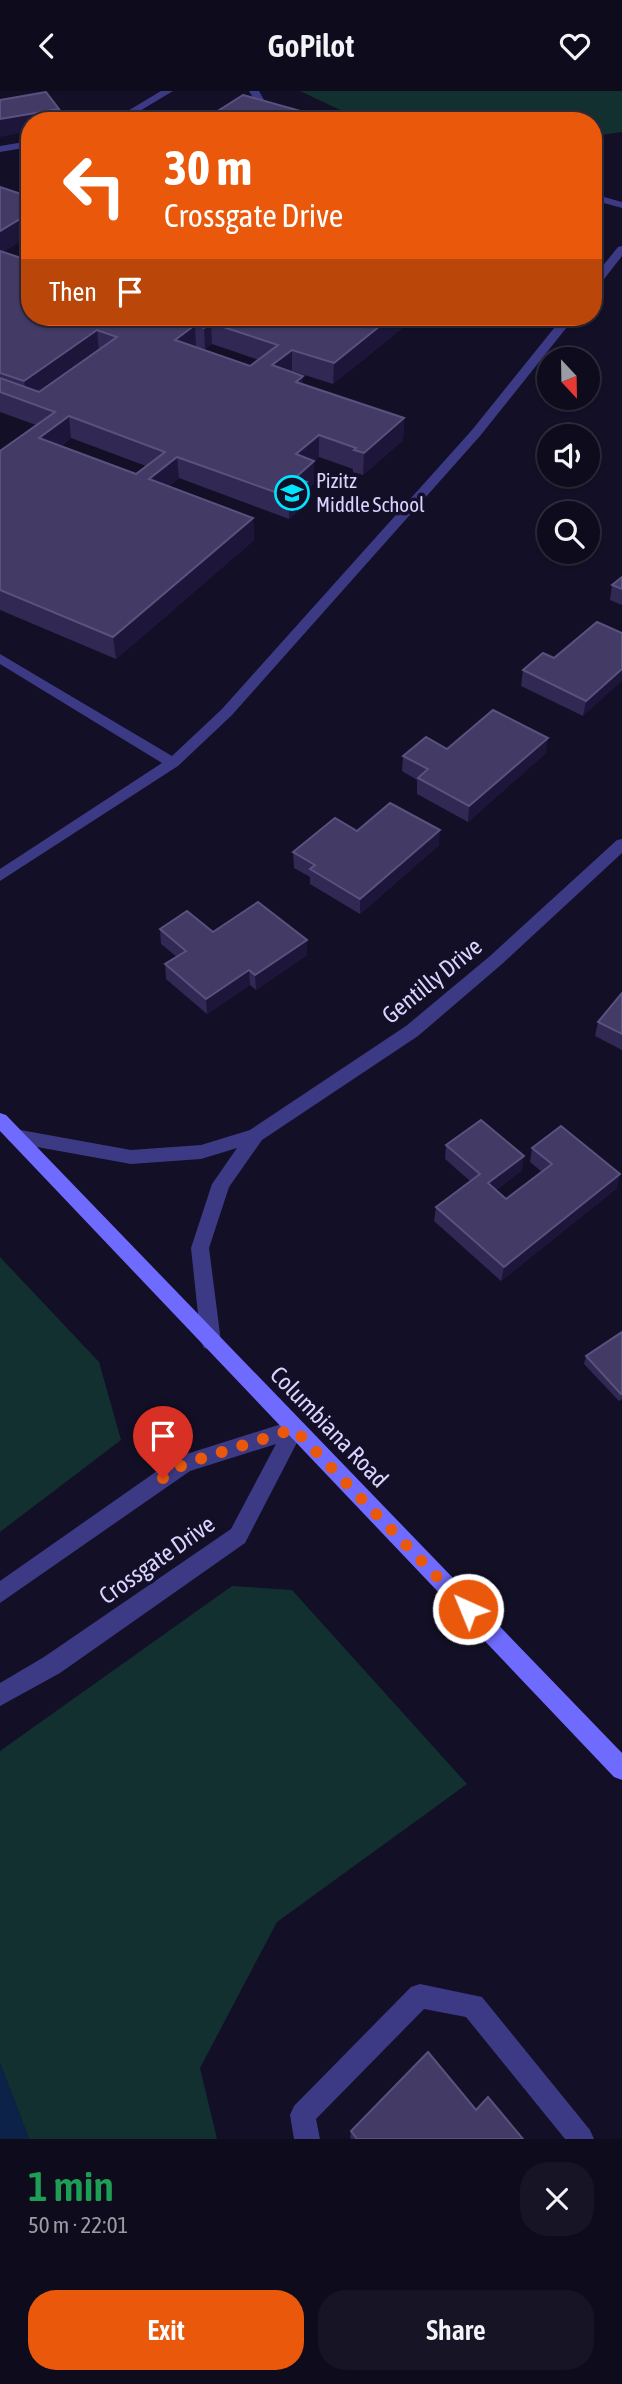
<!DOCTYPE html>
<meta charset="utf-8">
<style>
body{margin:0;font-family:"Asap Condensed",sans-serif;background:#171425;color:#f1f3f6;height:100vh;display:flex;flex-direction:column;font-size:26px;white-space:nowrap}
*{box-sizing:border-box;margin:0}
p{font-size:23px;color:#9b9ba3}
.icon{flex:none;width:38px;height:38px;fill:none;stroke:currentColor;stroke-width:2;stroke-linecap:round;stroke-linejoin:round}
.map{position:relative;height:2048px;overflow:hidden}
.sheet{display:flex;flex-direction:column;background:#0e0b1c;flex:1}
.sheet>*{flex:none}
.banner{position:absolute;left:21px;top:21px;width:581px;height:214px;border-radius:28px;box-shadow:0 2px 5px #0004,0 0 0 2px #2e2b3b;background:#ea580c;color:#fff;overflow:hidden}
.needle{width:46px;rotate:158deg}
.controls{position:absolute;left:537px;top:256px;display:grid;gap:14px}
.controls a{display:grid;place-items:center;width:63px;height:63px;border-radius:50%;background:#0e0b1c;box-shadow:0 2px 5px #0004,0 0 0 2px #2e2b3b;font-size:35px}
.pin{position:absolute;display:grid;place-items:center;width:60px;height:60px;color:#fff;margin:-72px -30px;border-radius:50% 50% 50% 0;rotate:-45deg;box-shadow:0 0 7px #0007}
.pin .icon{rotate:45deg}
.me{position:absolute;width:77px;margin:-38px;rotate:316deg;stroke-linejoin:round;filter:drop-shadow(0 0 5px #0008)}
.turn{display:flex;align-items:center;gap:24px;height:147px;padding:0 28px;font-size:32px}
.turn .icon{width:91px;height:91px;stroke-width:2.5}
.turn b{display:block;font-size:49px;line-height:60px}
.then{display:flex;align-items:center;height:66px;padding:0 28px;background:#0003;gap:14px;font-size:26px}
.round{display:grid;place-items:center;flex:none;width:74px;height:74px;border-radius:28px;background:#171425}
.summary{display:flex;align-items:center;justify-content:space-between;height:119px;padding:0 28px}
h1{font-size:42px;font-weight:600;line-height:52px;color:#1e9e55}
.cta{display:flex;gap:14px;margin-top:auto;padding:14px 28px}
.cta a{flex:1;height:80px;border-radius:28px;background:#ea580c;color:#fff;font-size:28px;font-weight:600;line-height:80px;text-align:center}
.cta a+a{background:#171425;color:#f1f3f6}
header{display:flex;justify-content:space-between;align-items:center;height:91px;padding:0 28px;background:#0e0b1c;font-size:32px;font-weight:600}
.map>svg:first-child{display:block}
.green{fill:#12302f}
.water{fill:#0c2248}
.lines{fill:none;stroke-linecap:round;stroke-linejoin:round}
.service{fill:#3d3a85;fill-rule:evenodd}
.minor{fill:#3d3a85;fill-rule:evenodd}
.secondary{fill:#6f6bff;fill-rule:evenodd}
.wall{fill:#312854;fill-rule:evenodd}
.shaded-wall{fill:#1d163a}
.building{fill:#433a66;stroke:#5a527e;stroke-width:2;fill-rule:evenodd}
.route{stroke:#ea580c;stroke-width:12;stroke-dasharray:0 21.6}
.labels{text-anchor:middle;stroke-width:7;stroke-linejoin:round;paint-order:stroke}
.far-poi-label{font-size:21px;fill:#d9d4ff;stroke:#130f26;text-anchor:start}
.street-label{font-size:24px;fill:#d9d4ff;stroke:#130f26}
</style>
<header><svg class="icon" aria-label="back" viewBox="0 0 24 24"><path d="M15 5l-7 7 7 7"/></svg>GoPilot<svg class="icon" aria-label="heart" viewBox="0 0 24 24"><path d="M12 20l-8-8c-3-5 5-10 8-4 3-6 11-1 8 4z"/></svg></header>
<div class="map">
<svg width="622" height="2048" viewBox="0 0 622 2048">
<rect width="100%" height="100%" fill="#130f26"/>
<!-- green -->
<g class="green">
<path d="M300,0H622V41L593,45V30H376L338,18Z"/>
<path d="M0,1166L99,1271L121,1349L0,1441Z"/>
<path d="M232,1495L292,1499L467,1693L277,1831L200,1977L217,2048H29L0,1972V1660Z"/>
</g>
<!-- water -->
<path class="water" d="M0,1972L29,2048H0Z"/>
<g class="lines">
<!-- service -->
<g class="service">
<path d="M161,0H173L123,30H111Z"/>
<path d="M249,0H259L264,9L321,30H306L257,13Z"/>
<path d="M30,50V56L0,61V55Z"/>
<path d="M593,103L622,111V117L593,109Z"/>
<path d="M622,155V165L597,197L593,198V187L618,156Z"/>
<path d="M563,226H575L480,345L232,624L178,675L0,790V778L162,672L0,573V563L172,665L222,618L472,339Z"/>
<path d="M420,1893L482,1906L590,2039L594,2048H565L466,1926L424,1918L316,2028L320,2048H294L290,2024L294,2015L411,1896Z"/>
</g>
<!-- minor -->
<g class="minor">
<path d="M622,748V762L502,873L418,945L262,1049L229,1096L209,1157L221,1251L218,1257L211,1259L204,1257L201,1251L191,1157L212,1093L237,1057L201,1068L131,1073L15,1052L9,1050L6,1045L9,1040L15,1038L131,1059L201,1054L250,1039L406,935L490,865L617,749Z"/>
<path d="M294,1329L301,1332L304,1338L245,1452L60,1582L0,1615V1592L44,1566L231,1438L276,1353L190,1380L0,1512V1490L177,1366Z"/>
</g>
<!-- secondary -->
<path class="secondary" d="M0,1022L6,1024L622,1662V1689L614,1686L0,1040Z"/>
</g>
<!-- wall -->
<g class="wall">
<path d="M0,96L30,106V144L3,161L30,226H416L333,293L292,280L291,281L303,285V293L404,327L403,349L363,384L353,381V378L319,366L314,370V392L307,399V413L289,428L179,387L169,395L253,427L254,449L116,568L0,519V360L36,334L0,321ZM212,253L259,269L250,275L195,256H196L205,258ZM71,347L146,375L136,383L61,355Z"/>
<path d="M622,486V514L610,509L612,494Z"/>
<path d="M622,542L583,625L521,595L523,579Z"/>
<path d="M447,658L546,662L468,731L417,703V689L402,680L403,665Z"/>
<path d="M357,740L439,754L360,823L310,793V786L294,777L293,761Z"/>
<path d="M160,838L213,841L307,864L256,899L250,894L207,923L166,888L165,873L177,866L161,853Z"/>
<path d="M622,902V959L595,945L598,931Z"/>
<path d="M446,1054L522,1079L496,1099L506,1108L542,1081L530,1071L532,1057L617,1097L501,1190L434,1130L436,1116L470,1090L445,1068Z"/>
<path d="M622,1241V1308L619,1310L584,1273L586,1265Z"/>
<path d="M476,2019L523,2048H351L350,2046L351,2040Z"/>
</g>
<!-- shaded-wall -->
<g class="shaded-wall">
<path d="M59,18L60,30H30V40L0,46V28Z"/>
<path d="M30,122V144L0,163V140Z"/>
<path d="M391,226H416L333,293L334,272Z"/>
<path d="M211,232L212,253L205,258L204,237Z"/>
<path d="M195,234L196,256L176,271L175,249Z"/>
<path d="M97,239L99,260L27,311L24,290Z"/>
<path d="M292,259V280L272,296V274Z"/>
<path d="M303,285V307L296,291Z"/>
<path d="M69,325L71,347L42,368L39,347Z"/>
<path d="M404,327L403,349L363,384L364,362Z"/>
<path d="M319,344V366L296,385V363Z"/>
<path d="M177,366L179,387L151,410L149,388Z"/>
<path d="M314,370V392L307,399V413L289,428V406L295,387Z"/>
<path d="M253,427L254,449L116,568L113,546Z"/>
<path d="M622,578V590L583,625L586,610Z"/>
<path d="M548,647L546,662L468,731L469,715Z"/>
<path d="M440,739L439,754L360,823V808Z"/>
<path d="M307,849V864L256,899L255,884Z"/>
<path d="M249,879L250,894L207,923L206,908Z"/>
<path d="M524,1065L522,1079L486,1106L488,1092Z"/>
<path d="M620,1083L617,1097L501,1190L504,1176Z"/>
</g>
<!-- building -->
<g class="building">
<path d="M46,1L59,18L0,28V9Z"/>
<path d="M243,4L336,30H202Z"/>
<path d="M0,96L30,106V122L0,140Z"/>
<path d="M0,160L30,170V226H391L334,272L292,259L272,274L303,285L296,291L404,327L364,362L354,359L356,357L319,344L296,363L314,370L295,387L307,391L289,406L177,366L149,388L253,427L113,546L0,499V360L55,321L0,301V287L39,301L117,246L97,239L24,290L0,282ZM211,232L278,254L250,275L175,249L195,234L204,237ZM69,325L165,361L136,383L39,347Z"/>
<path d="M622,486V498L612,494Z"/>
<path d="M597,531L622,542V578L586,610L523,579L543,562L554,567Z"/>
<path d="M493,619L548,647L469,715L418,687L428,678L403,665L426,646L447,658Z"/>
<path d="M390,712L440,739L360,808L310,778L315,774L293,761L335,727L357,740Z"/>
<path d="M258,811L307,849L255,884L249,879L206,908L165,873L186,860L160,838L187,820L213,841Z"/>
<path d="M622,902V943L598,931Z"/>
<path d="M481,1029L524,1065L488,1092L506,1108L552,1073L532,1057L561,1035L620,1083L504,1176L436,1116L480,1083L446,1054Z"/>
<path d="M622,1241V1302L621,1303L586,1265Z"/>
<path d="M428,1961L476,2019L488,2006L523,2048H357L351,2040Z"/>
</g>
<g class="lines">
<!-- route -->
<path class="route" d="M163,1387L184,1373L294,1338L468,1518"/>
</g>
<!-- icons -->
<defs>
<g id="school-ring" transform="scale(1.75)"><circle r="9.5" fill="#130f26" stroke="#00e5ff" stroke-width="1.5"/><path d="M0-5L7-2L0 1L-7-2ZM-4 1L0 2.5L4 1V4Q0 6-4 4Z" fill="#00e5ff"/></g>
</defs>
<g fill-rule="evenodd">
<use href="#school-ring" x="292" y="402"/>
</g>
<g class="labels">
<!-- far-poi labels -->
<g class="far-poi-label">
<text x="316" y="397">Pizitz<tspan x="316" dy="24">Middle School</tspan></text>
</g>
<!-- street labels -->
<g class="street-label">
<text transform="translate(432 890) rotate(-39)" y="8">Gentilly Drive</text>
<text transform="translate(329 1336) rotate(46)" y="8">Columbiana Road</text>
<text transform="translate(157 1469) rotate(-35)" y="8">Crossgate Drive</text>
</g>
</g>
</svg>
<div class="controls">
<a><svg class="needle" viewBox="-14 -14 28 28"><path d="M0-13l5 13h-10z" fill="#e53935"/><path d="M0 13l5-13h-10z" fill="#9b9ba3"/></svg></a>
<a><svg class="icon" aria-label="sound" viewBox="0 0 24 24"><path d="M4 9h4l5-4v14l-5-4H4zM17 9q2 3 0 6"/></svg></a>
<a><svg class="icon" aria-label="search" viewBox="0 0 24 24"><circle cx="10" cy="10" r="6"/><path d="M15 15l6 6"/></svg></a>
</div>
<div class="pin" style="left:163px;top:1387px;background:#d93025"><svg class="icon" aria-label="arrive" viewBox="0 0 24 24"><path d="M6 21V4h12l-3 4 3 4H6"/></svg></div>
<svg class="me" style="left:468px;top:1518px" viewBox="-20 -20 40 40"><circle r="17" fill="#ea580c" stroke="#fff" stroke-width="3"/><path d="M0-11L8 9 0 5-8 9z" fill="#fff"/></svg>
<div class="banner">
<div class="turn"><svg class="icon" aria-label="left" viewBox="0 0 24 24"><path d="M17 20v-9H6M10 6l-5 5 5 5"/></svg><div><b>30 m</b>Crossgate Drive</div></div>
<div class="then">Then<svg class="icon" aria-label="arrive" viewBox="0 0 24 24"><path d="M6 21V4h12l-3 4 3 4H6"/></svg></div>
</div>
</div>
<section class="sheet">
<div class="summary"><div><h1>1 min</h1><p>50 m · 22:01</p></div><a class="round"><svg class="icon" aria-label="close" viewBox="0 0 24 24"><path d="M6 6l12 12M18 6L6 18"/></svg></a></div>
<div class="cta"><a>Exit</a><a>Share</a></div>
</section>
